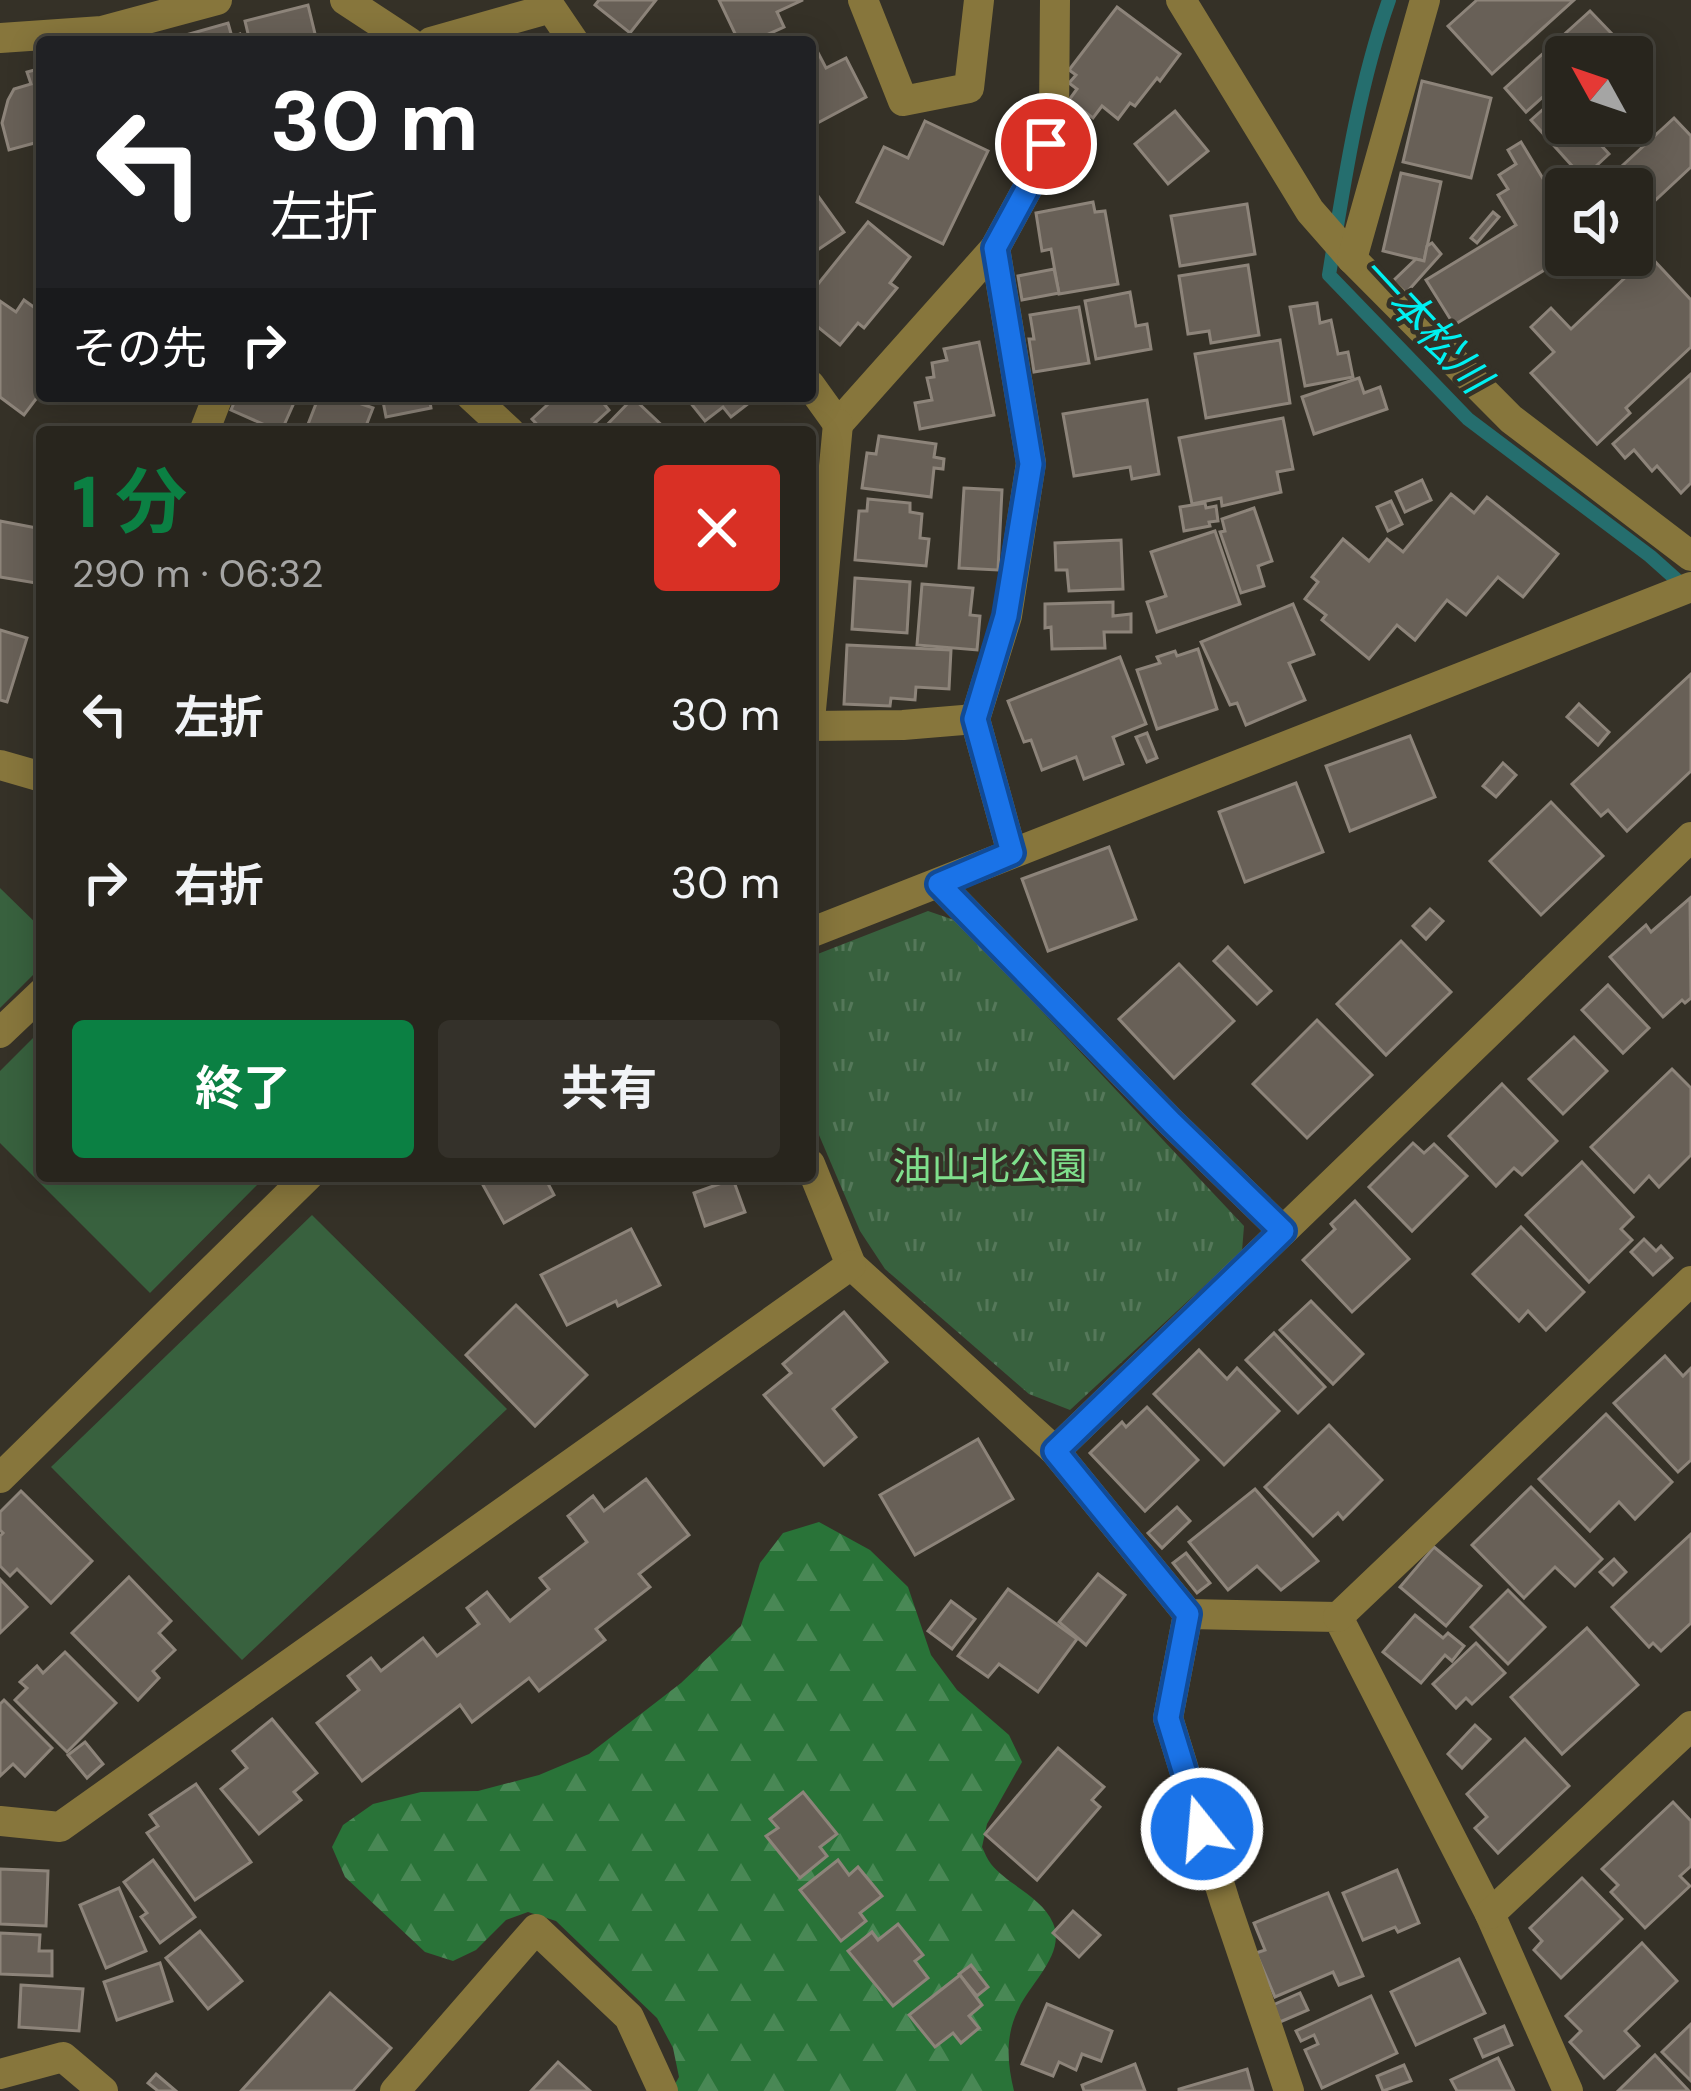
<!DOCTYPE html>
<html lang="ja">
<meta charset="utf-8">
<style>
body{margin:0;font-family:"DM Sans","Noto Sans JP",sans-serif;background:#34312a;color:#f1f3f6;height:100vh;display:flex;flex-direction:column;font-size:45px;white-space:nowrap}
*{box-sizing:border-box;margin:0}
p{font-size:39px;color:#a5a5a4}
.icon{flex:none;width:66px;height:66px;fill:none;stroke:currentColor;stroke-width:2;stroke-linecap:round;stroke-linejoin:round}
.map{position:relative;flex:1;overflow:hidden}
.drawer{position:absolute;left:36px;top:426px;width:780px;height:756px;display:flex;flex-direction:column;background:#28251d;border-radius:12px;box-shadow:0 6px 30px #0003,0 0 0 3px #44423b}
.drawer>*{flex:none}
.hud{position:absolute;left:36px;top:36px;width:780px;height:366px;border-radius:12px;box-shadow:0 6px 30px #0003,0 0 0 3px #44423b;background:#202124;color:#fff;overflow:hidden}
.needle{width:78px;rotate:310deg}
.tools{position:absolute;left:1545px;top:36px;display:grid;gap:24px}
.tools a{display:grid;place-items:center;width:108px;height:108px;border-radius:12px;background:#28251d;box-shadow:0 6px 30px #0003,0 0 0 3px #44423b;font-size:60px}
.pin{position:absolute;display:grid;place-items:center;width:102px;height:102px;color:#fff;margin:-51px;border:6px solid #fff;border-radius:50%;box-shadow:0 3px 12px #0007}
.me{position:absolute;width:132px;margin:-66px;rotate:343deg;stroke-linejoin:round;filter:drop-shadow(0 0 9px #0008)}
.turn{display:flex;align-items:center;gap:42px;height:252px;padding:0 36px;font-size:54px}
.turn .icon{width:156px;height:156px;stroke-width:2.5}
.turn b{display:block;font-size:84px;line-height:102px}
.then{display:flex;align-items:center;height:114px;padding:0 36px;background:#0003;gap:24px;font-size:45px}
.round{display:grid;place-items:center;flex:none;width:126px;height:126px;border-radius:12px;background:#34312a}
.headline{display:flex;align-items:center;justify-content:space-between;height:204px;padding:0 36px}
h1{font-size:72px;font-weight:700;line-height:90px;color:#0b8043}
.primary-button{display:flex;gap:24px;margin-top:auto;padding:24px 36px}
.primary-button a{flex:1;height:138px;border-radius:12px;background:#0b8043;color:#fff;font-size:48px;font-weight:700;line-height:138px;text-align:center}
.primary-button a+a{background:#34312a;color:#f1f3f6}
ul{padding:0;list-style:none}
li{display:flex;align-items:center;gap:36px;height:168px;padding:0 36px}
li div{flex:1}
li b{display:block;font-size:45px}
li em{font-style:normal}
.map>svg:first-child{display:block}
.grass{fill:url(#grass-tufts)}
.forest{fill:url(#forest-firs)}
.garden{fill:#38613e}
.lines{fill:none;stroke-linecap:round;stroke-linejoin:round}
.stream{stroke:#256e6e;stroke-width:14}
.building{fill:#686057;stroke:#8d847a;stroke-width:3}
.minor{stroke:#87763c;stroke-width:30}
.route-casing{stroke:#114b97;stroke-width:30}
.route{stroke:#1a73e8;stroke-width:21}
.labels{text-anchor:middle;stroke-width:9;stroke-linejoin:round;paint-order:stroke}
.park-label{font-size:39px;fill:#7fdf8c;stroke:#353127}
.water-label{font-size:42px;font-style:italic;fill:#00f0f1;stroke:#353127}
</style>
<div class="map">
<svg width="1691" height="2091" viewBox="0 0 1691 2091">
<defs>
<pattern id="grass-tufts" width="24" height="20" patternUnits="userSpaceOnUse" patternTransform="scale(3)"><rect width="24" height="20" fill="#38613e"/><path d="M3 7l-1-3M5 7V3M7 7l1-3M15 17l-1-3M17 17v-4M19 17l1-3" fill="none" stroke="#55785a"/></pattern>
<pattern id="forest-firs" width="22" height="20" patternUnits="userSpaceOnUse" patternTransform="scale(3)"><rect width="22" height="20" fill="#297338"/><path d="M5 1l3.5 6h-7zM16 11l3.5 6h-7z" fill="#498855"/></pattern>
</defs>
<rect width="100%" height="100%" fill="#353127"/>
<!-- grass -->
<path class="grass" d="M928,911L957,921L1244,1226L1242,1251L1070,1410L1029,1394L885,1269L860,1231L810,1114V957Z"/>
<!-- forest -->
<path class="forest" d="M819,1522L870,1550L908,1587L931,1655L957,1690L1009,1735L1022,1762L987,1824L982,1847C985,1853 987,1859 991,1864C1008,1885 1042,1897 1053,1923C1066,1954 1031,1982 1019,2008C1005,2035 1007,2062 1014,2091H671L679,2077L673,2048L657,2018L556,1921L528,1912L506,1920L476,1950L453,1961L425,1952L345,1877L332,1847L343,1825L373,1804L421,1792L478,1791L539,1775L589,1754L681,1683L741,1626L760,1563L783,1533Z"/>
<!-- garden -->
<g class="garden">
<path d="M0,888L42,929V966L0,1008Z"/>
<path d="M42,1029V1176H266L150,1293L0,1143V1071Z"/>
<path d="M312,1215L507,1409L242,1660L51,1467Z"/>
</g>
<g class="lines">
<!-- stream -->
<path class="stream" d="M1389,0C1358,88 1344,183 1329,275L1468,419L1650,556L1687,589"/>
</g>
<!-- building -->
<g class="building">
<path d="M599,0H656L630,33L595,5Z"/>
<path d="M719,0H803L777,12L784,27L751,42H739Z"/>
<path d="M1477,0H1574L1492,74L1448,26Z"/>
<path d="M308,5L317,42H250L245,21Z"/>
<path d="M1117,7L1180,54L1160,81L1157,78L1135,106L1130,103L1118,119L1102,106L1093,118L1069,100L1077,89L1069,83L1076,75L1069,70Z"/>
<path d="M1590,11L1612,34L1586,57H1566V76L1526,112L1505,88Z"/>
<path d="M228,23L232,37L240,34L243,42H169L168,40Z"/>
<path d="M1621,40L1652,73L1632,91V57H1602Z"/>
<path d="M814,45L826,68L846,58L866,97L810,127V47Z"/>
<path d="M42,68V141L9,150L2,123L8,100L14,89L31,84L27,72Z"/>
<path d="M1422,81L1491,98L1471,178L1403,162Z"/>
<path d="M1566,89V123H1596L1587,130L1609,154L1583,178L1531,120Z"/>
<path d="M1175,111L1208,151L1168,184L1135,144Z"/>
<path d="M1674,118L1691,136V167L1632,222V189H1597Z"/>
<path d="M925,121L988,151L943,244L857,202L884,147L908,158Z"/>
<path d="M1521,142L1557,202L1566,196V255H1569L1454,325L1426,280L1516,225L1498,195L1508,189L1499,175L1516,164L1508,150Z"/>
<path d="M1401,173L1441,182L1424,261L1383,251Z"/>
<path d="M810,185L844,232L810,255Z"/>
<path d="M1093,202L1095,212L1105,211L1118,284L1059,294L1051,249L1042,251L1036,213Z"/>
<path d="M1247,204L1255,254L1180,266L1171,216Z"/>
<path d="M1493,212L1499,217L1477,243L1471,238Z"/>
<path d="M868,222L910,257L890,283L897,288L864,328L858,323L840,345L818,327L814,332L810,329V294Z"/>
<path d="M1432,243L1441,254L1406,293L1393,281L1416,259L1424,261L1427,246Z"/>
<path d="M1649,255L1691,300V347L1626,408L1630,413L1597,444L1531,373L1554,352L1531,327L1551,308L1571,329Z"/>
<path d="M1248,265L1259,335L1211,343L1209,331L1188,334L1179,276Z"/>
<path d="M1054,269L1059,293L1022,300L1018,276Z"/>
<path d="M1130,292L1136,326L1147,324L1151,349L1096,359L1085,301Z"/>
<path d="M24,300L42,313V391L24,415L0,397V301L16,312Z"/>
<path d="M1317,303L1320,323L1331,320L1338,354L1348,352L1353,377L1305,386L1290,307Z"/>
<path d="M1079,307L1089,363L1034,372L1029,339H1034L1030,315Z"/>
<path d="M1280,340L1290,403L1206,418L1195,354Z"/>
<path d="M979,342L994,415L920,429L915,403L932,400L927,378L934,377L932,363L947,360L944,349Z"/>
<path d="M1691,374V483L1681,493L1657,466L1652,471L1634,450L1625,458L1613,444Z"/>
<path d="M1359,378L1364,393L1380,387L1387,409L1314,434L1302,397Z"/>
<path d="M237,396H297L281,432L231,410Z"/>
<path d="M319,396H339L373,408L366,426L380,432H305Z"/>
<path d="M382,396H429L431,408L386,417Z"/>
<path d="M557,396H614L605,405L609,410L585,432H544L532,419Z"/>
<path d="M685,396H758L731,417L723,407L705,421Z"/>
<path d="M633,398L669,432H600Z"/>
<path d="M1147,400L1159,474L1132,479L1130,467L1074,476L1063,414Z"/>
<path d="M1283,418L1293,469L1277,472L1281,492L1222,506L1221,498L1192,504L1179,438Z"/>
<path d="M796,428V432H701V430Z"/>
<path d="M879,436L936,444L934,457L944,459L943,469L934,468L931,497L862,488L867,453L876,454Z"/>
<path d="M1422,480L1431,500L1405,512L1396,492Z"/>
<path d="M964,488L1002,490L998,570L959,568Z"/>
<path d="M1451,494L1474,513L1487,497L1558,554L1523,597L1498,577L1466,615L1447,600L1415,640L1397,625L1369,659L1322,620L1326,615L1305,599L1318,582L1312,577L1343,539L1369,561L1387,539L1403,552Z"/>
<path d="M868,499L910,503V512L922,514L920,538L929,539L926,566L855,560L859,511H867Z"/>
<path d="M1391,501L1402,524L1388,531L1377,507Z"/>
<path d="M1205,503L1206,508L1216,506L1218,521L1209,522L1210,526L1184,531L1180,507Z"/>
<path d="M1254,508L1272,561L1258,566L1264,586L1241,593L1220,532L1225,531L1222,519Z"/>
<path d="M0,521L42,529V584L0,577Z"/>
<path d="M1215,531L1240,604L1157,632L1147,602L1166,596L1151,552Z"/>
<path d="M1121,540L1123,589L1069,591L1067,570H1056L1055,543Z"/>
<path d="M855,578L910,582L907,633L852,629Z"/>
<path d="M922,584L973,588L970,615L980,616L977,650L917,645Z"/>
<path d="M1113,602V616L1131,614V632H1104L1105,648L1052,649L1051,627L1045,628V604Z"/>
<path d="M1293,604L1314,654L1289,663L1305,700L1246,725L1237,703L1230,705L1201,642Z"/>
<path d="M0,630L27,638L7,702L0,700Z"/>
<path d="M847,645L951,650L949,689L916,687L915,700L891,698L890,706L844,704Z"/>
<path d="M1198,649L1217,709L1157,729L1137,670L1160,663L1157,657L1175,651L1177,656Z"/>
<path d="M1120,657L1146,724L1113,737L1123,764L1084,779L1076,757L1042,770L1031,740L1024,742L1008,701Z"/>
<path d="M1691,674V771L1627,831L1608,810L1601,816L1572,784Z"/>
<path d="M1579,704L1609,732L1598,745L1567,717Z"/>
<path d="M1147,733L1157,758L1147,762L1136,737Z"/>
<path d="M1410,736L1435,797L1350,831L1326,766Z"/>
<path d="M1503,763L1516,775L1496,797L1483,786Z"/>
<path d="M1296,783L1323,852L1245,882L1219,812Z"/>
<path d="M1551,802L1603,856L1541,915L1490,861Z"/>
<path d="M1109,847L1136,919L1048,951L1022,879Z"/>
<path d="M1690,898L1691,998L1685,1003L1682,1000L1663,1017L1610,957L1646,925L1651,932Z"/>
<path d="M1430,909L1443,921L1426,939L1413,926Z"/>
<path d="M1401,941L1451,992L1386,1055L1337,1004Z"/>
<path d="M1228,947L1271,991L1257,1004L1214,961Z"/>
<path d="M1179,964L1234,1021L1174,1078L1119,1019Z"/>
<path d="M1608,985L1649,1028L1623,1053L1582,1010Z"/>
<path d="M1317,1020L1372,1075L1307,1138L1253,1084Z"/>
<path d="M1574,1037L1607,1071L1563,1114L1529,1079Z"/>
<path d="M1672,1069L1691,1088V1155L1659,1187L1649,1176L1634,1192L1591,1147Z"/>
<path d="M1502,1084L1557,1141L1522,1175L1514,1168L1496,1186L1449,1136Z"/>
<path d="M1413,1143L1424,1153L1434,1144L1467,1176L1412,1231L1369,1187Z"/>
<path d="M1582,1162L1633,1217L1621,1229L1632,1240L1589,1282L1526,1215Z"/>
<path d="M478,1176H544L554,1195L504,1223Z"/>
<path d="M733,1179L745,1212L705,1226L694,1193Z"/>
<path d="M1355,1201L1409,1259L1352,1312L1303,1260L1335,1229L1331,1224Z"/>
<path d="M1521,1227L1584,1292L1546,1330L1528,1311L1519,1321L1473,1274Z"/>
<path d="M631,1229L660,1285L618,1306L616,1301L567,1325L541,1275Z"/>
<path d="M1644,1239L1656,1251L1661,1246L1672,1258L1653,1275L1631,1252Z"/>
<path d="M1311,1301L1363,1354L1333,1384L1280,1330Z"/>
<path d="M516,1305L587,1375L535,1426L466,1355Z"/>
<path d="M844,1312L887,1362L833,1409L856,1437L824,1465L764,1395L791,1373L783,1364Z"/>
<path d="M1274,1333L1325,1387L1298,1413L1246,1360Z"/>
<path d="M1199,1350L1227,1379L1237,1368L1279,1411L1224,1465L1154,1394Z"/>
<path d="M1665,1356L1683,1376L1691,1368V1460L1678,1472L1614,1403Z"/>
<path d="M1147,1407L1198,1460L1145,1511L1090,1453L1122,1422L1126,1427Z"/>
<path d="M1606,1414L1672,1482L1635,1519L1619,1502L1590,1531L1539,1479Z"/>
<path d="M1329,1425L1382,1480L1343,1519L1338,1513L1313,1536L1265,1487Z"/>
<path d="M978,1439L1013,1499L915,1555L880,1495Z"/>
<path d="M646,1479L689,1535L639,1574L650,1587L596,1629L605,1640L539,1691L529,1678L472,1722L460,1705L362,1781L317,1723L359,1690L348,1676L371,1658L381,1671L423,1638L437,1656L479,1624L467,1608L487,1592L510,1621L549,1589L540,1578L587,1542L568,1516L593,1496L604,1511Z"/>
<path d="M1531,1487L1602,1559L1575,1586L1555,1567L1524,1598L1472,1545Z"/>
<path d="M1255,1489L1318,1561L1281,1590L1257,1566L1228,1590L1189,1542Z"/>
<path d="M21,1491L92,1561L51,1603L17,1569L10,1576L0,1566V1536L3,1533L0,1530V1512Z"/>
<path d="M1177,1507L1190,1521L1162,1548L1148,1533Z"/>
<path d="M1691,1534V1623L1661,1651L1653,1643L1649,1647L1612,1607Z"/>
<path d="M1434,1547L1481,1586L1446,1626L1400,1587Z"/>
<path d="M1186,1553L1210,1583L1197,1593L1173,1563Z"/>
<path d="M1614,1559L1626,1572L1613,1585L1600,1572Z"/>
<path d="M1098,1574L1125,1595L1086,1645L1059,1622Z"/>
<path d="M129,1577L171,1621L159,1633L175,1650L153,1671L159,1678L138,1700L72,1633Z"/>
<path d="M0,1579L27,1607L0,1633Z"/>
<path d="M1008,1589L1077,1639L1038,1692L999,1664L988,1677L958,1656Z"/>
<path d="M1508,1590L1545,1627L1508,1664L1471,1627Z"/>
<path d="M951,1601L975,1619L952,1649L928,1631Z"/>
<path d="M1415,1615L1443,1638L1448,1633L1464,1646L1452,1661L1445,1655L1421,1683L1383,1652Z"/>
<path d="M1587,1628L1638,1685L1562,1754L1511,1697Z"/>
<path d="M1476,1643L1505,1673L1472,1704L1466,1698L1456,1708L1433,1684Z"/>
<path d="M65,1652L116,1703L67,1752L15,1700L27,1688L20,1682L37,1666L43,1673Z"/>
<path d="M4,1700L52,1748L25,1776L13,1764L0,1776V1704Z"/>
<path d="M272,1719L317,1773L294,1792L301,1800L259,1834L221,1789L247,1768L233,1751Z"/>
<path d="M1475,1725L1490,1739L1462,1768L1448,1754Z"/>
<path d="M1525,1739L1569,1786L1498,1853L1475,1828L1487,1817L1467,1794Z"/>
<path d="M85,1742L103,1764L87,1778L68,1755Z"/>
<path d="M1058,1748L1104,1787L1092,1800L1100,1807L1037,1880L985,1834Z"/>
<path d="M196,1784L251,1862L195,1900L147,1833L158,1826L150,1815Z"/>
<path d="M803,1792L837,1834L820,1847L827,1856L800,1878L766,1836L778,1828L770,1819Z"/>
<path d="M1673,1802L1691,1821V1866L1680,1876L1690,1886L1645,1928L1611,1892L1618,1885L1602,1869Z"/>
<path d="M153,1860L195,1917L160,1943L141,1917L147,1913L124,1882Z"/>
<path d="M838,1860L849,1875L858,1867L882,1896L860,1913L866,1921L841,1941L800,1890Z"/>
<path d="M0,1869L48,1871L46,1926L0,1924Z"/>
<path d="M1397,1870L1419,1923L1398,1932L1395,1927L1363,1940L1343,1893Z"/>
<path d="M1582,1878L1622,1919L1561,1978L1534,1950L1542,1941L1530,1928Z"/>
<path d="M119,1888L146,1951L106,1968L80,1905Z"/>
<path d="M1328,1893L1363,1976L1339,1985L1333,1972L1275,1997L1256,1953L1265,1950L1254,1923Z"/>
<path d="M1073,1911L1100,1935L1079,1957L1053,1933Z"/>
<path d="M898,1924L923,1955L915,1961L928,1978L893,2006L848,1951L872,1932L878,1940Z"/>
<path d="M200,1931L242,1981L208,2009L166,1958Z"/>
<path d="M0,1933L40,1935L39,1951H52V1976L0,1974Z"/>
<path d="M1642,1943L1677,1981L1625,2031L1639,2046L1604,2078L1570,2042L1581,2031L1566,2016Z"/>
<path d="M1459,1959L1485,2013L1416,2045L1391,1992Z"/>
<path d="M160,1963L172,2001L117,2020L104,1982Z"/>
<path d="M971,1965L988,1987L977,1996L959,1974Z"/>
<path d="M960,1975L982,2005L969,2016L979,2028L961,2043L953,2033L935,2047L909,2015Z"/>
<path d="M21,1985L83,1989L79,2031L19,2027Z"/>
<path d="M330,1993L391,2048L353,2091H241Z"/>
<path d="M1300,1993L1308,2010L1280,2022L1273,2005Z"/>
<path d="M1371,1996L1397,2053L1322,2088L1305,2050L1318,2044L1314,2035L1301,2041L1296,2031Z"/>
<path d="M1047,2004L1112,2031L1101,2061L1082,2054L1076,2070L1059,2062L1053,2076L1022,2064Z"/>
<path d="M1691,2024V2081L1662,2052Z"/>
<path d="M1504,2026L1512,2045L1483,2057L1475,2039Z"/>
<path d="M1655,2055L1689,2091H1618Z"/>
<path d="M1498,2058L1514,2091H1457L1451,2080Z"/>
<path d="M558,2062L590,2091H531Z"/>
<path d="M1135,2064L1145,2091H1084L1082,2085Z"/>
<path d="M1404,2065L1411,2081L1383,2091L1377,2076Z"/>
<path d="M1247,2069L1253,2091H1179V2089Z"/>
<path d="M156,2074L176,2091H158L148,2083Z"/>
</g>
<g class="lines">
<!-- minor -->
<g class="minor">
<path d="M345,0L409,42"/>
<path d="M863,0L903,101L969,88L979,0"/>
<path d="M1181,0L1310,211L1352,259L1511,419L1691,556"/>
<path d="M0,38L102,31L217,0"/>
<path d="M431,42L551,8L574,42"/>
<path d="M995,248L1031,463L1007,616L975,719L1012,853"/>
<path d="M1352,259L1425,0"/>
<path d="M810,385L838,424L995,248L1038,169L1054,118L1055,0"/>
<path d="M471,396L510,432"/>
<path d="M204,432L218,396"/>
<path d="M810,720L838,424"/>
<path d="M810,726L903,725L975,719"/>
<path d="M0,765L42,777"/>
<path d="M939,884L1172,1123L1283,1231"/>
<path d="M810,933L1691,587"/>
<path d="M0,1033L42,993"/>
<path d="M810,1164L851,1265L1055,1451L1188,1614L1338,1617L1490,1914L1568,2091"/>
<path d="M1055,1451L1691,837"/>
<path d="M0,1478L308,1176"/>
<path d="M1188,1614L1168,1718L1225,1902L1289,2091"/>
<path d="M1338,1617L1691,1281"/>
<path d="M0,1821L60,1827L851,1265"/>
<path d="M1490,1914L1691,1726"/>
<path d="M0,2074L63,2057L103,2091"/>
<path d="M395,2091L536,1929L629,2017L663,2091"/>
</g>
</g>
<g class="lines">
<!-- route casing -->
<g class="route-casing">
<path id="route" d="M1046,144L1038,169L995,248L1031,464L1006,616L975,719L1012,853L939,884L1172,1123L1283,1231L1055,1451L1188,1614L1168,1718L1202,1829"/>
</g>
<!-- route -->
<use href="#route" class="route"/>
</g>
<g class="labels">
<!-- park labels -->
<g class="park-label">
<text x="990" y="1180">油山北公園</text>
</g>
<!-- water labels -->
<g class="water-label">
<text transform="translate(1425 324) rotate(47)" y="15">一本松川</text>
</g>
</g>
</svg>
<div class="tools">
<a><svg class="needle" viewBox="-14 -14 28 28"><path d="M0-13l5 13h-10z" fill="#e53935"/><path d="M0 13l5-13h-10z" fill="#a5a5a4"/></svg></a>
<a><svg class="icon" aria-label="sound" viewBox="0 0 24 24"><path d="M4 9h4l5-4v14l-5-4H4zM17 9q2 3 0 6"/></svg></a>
</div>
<div class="pin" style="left:1046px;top:144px;background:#d93025"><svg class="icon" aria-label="arrive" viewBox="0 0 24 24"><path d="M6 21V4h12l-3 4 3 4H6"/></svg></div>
<svg class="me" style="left:1202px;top:1829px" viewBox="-20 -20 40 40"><circle r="17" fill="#1a73e8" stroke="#fff" stroke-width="3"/><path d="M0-11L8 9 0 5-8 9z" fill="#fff"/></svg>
<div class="hud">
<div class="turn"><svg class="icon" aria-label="left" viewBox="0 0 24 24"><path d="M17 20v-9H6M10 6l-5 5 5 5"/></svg><div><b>30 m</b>左折</div></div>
<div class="then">その先<svg class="icon" aria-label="right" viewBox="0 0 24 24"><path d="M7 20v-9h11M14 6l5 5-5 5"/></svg></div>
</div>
<section class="drawer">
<div class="headline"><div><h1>1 分</h1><p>290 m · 06:32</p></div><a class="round" style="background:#d93025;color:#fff"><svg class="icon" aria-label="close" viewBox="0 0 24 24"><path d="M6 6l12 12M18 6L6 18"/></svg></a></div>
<ul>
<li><svg class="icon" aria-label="left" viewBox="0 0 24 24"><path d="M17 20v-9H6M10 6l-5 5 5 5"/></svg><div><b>左折</b></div><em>30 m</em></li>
<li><svg class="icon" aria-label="right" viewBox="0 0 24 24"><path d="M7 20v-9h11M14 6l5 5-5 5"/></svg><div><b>右折</b></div><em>30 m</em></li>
</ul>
<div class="primary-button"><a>終了</a><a>共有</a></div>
</section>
</div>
